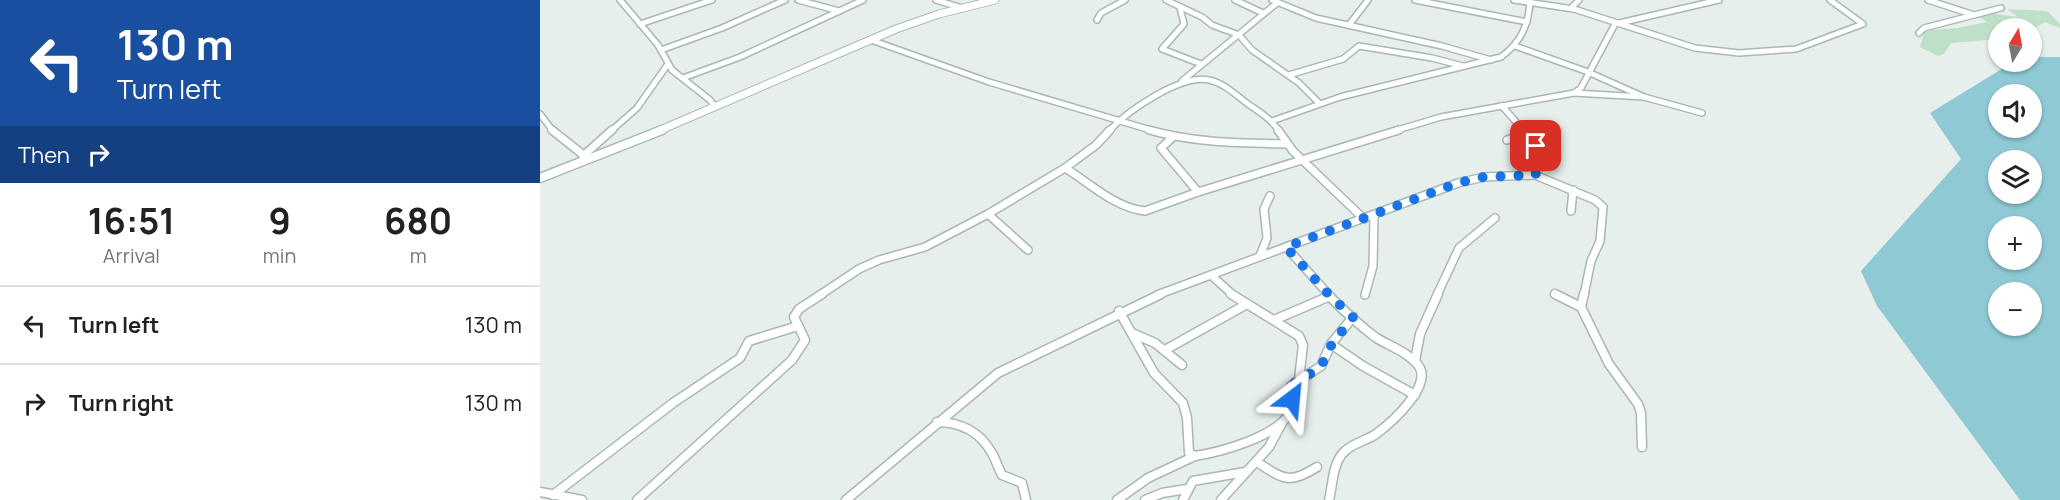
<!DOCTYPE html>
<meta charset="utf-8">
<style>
body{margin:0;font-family:Manrope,sans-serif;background:#f2f2f2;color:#222;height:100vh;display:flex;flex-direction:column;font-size:22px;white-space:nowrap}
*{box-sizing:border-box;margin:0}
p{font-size:20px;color:#767676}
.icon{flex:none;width:33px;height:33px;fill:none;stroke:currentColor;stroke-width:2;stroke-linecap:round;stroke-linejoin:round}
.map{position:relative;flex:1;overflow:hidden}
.details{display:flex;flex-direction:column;background:#fff;width:540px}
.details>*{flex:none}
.top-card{background:#1a4fa0;color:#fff;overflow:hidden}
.needle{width:39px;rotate:10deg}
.fabs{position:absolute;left:1448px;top:18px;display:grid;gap:12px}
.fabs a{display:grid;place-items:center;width:54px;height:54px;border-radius:50%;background:#fff;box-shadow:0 2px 4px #0004;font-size:30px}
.pin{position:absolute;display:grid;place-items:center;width:51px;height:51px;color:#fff;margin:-26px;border-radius:12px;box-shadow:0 3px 9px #0006}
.me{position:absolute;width:66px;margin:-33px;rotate:29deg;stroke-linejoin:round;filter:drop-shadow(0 0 4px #0008)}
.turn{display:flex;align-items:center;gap:21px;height:126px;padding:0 18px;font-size:27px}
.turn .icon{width:78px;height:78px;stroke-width:2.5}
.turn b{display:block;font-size:42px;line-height:51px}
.then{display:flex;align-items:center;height:57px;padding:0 18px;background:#0003;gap:12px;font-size:22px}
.eta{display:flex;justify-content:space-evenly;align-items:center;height:102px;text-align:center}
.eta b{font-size:36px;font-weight:700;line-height:42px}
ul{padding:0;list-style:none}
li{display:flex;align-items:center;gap:18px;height:78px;padding:0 18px;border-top:2px solid #e0e0e0}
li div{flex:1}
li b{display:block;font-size:22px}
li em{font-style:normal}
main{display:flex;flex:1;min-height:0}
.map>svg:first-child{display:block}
.green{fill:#bfe0c8}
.water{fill:#8ec9d4;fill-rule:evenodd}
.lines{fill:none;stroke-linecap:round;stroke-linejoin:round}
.street-far2-casing{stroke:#a8b8b2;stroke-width:8}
.street-far1-casing{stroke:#a8b8b2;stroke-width:10}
.street-casing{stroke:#a8b8b2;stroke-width:11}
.secondary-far1-casing{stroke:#a4bbb3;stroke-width:9}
.secondary-casing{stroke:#a4bbb3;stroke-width:11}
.street-far2{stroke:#fff;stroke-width:5}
.street-far1{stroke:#fff;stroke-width:7}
.street{stroke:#fff;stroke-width:8}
.secondary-far1{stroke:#fff;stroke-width:7}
.secondary{stroke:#fff;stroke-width:8}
.route{stroke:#1a73e8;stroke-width:10;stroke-dasharray:0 18}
</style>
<main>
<section class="details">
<div class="top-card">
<div class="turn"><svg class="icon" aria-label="left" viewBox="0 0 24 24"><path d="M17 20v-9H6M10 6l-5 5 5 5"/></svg><div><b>130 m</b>Turn left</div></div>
<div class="then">Then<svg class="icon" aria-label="right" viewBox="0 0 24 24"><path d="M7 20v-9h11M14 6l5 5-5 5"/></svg></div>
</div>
<div class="eta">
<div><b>16:51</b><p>Arrival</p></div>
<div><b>9</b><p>min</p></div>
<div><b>680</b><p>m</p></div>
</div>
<ul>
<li><svg class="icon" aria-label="left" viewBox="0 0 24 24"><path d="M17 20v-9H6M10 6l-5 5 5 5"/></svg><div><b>Turn left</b></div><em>130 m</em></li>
<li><svg class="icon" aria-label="right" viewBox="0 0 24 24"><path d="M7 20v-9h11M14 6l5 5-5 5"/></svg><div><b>Turn right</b></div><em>130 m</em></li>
</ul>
</section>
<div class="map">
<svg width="1520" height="500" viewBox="0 0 1520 500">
<rect width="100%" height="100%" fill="#e6efeb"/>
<!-- green -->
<path class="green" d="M1467,9L1507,11L1520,24V28L1505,22L1491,30L1458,28V39L1411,43L1404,54L1398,56L1380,47L1384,33L1391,30L1418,28L1447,22L1438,16L1448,13L1478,17Z"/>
<!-- water -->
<path class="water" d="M1491,57H1520V500H1480L1337,306L1321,271L1421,159L1390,113L1473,62H1491ZM1458,94H1491V128H1458ZM1458,160H1491V194H1458ZM1458,226H1491V260H1458ZM1458,292H1491V326H1458Z"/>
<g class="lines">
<!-- street-far2 casing -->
<g class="street-far2-casing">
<g id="street-far2">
<path d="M80,0L118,45L132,70L170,100L175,107"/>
<path d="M258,0L299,11"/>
<path d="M396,0L422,8"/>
<path d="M626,0L662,17L672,25L699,35L712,50L759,83L780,104"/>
<path d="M695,0L723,13"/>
<path d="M732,0L776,18L902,46L951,60"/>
<path d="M875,0L987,22"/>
<path d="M974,0L1033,9"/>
<path d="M1039,0L1032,7L1034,9L1155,48L1199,53L1256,49L1323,24L1290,0"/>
<path d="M1388,0L1434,15"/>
<path d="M640,8L644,24L622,49L661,64"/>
<path d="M557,20L561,13L585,0"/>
<path d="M100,24L172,0"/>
<path d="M809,25L828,0"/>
<path d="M1379,33L1384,28L1461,8"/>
<path d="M331,40L449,82L614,131"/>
<path d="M975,46L1048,72L1104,97"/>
<path d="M121,50L182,28L245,0"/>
<path d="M749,75L803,59L819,46L892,58L923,66"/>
<path d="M143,78L200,57L323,0"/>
<path d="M642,81L737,3"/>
<path d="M1034,93L1104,97L1162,113"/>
<path d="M962,106L984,131"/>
<path d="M0,114L13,131"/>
<path d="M732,121L800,97L961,57C981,42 989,25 990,0"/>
<path d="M71,131L97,108L128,64"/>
<path d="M569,131C587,111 641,74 669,80C684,83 696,95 708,104C720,112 731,119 739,131"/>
<path d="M854,131L901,117L1034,93L1041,88L1075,24L1179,0"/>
</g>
</g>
<!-- street-far1 casing -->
<g class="street-far1-casing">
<g id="street-far1">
<path d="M12,130L46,157"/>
<path d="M609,130C655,143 700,143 747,144"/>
<path d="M738,130L753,151L824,219"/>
<path d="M633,137L621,148L658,192"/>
<path d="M967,140L987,134"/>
<path d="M43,156L72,130"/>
<path d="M525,168C550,183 575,208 605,211L658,192L859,130"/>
<path d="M995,175L1055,200L1063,207L1060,241L1051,261L1044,295"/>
<path d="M1031,211L1033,190"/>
<path d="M448,214L488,250"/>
<path d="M746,247L789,295"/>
<path d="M720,256L727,238L724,209L730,196"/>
<path d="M671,275L693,295"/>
<path d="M1015,294L1017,295"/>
<path d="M280,295L319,269L339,260L385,247L448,214L525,168L556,145L570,130"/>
<path d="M617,295L918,183L944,177L995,175L1001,165L997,146L983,130"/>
<path d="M825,295L833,266L834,215"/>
<path d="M897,295L919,248L955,218"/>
</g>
</g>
<!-- street casing -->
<g class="street-casing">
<g id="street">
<path d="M691,294L759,336L763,345L759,379"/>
<path d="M787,294C802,309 818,324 835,337C849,346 868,352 878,365C894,385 851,423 836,434C826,441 812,443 804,452C792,464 793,485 789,500"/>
<path d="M1015,294L1041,307L1069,364L1098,404L1101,413L1102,447"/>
<path d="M1041,307L1044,294"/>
<path d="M579,311L614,373L643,403L647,418L649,453L655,456C681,452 735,437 749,414C754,406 751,395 751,386L781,366L791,344L813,317"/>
<path d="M734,320L790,296"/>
<path d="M592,333L615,343L642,365"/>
<path d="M791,344L823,366L875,395"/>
<path d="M625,350L707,304"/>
<path d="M875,361L880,334L898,294"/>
<path d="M397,422C420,422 440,432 452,453C456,460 458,468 462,475L482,483L486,500"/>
<path d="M717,462C743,479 749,485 777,467"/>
<path d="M0,492L42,500"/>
<path d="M13,495L133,403L200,358L209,341L258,326"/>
<path d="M97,500L252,360L265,340L254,317L259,309L282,294"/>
<path d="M306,500L458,373L621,294"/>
<path d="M577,500L608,478L655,456"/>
<path d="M605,500L622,493L647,489"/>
<path d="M643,500L653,481L705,472"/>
<path d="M681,500L729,447L742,423"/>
</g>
</g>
<!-- secondary-far1 casing -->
<g class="secondary-far1-casing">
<path id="secondary-far1" d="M118,131L356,29L399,14L455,0"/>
</g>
<!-- secondary casing -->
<g class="secondary-casing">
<path id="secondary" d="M0,178L122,130"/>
</g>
<!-- street-far2 -->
<use href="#street-far2" class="street-far2"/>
<!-- street-far1 -->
<use href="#street-far1" class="street-far1"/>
<!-- street -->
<use href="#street" class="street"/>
<!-- secondary-far1 -->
<use href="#secondary-far1" class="secondary-far1"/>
<!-- secondary -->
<use href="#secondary" class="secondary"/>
</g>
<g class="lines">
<!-- route -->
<path class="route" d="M752,399L751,386L759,379L774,372L781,366L792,344L813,317L790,296L746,247L918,183L944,177L995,175L1001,165L996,146"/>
</g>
</svg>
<div class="fabs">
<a><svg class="needle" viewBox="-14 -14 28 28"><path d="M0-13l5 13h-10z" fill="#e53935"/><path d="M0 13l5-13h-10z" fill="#767676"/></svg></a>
<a><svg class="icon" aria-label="sound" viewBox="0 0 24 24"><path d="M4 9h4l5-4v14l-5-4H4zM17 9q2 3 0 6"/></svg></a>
<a><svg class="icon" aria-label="layers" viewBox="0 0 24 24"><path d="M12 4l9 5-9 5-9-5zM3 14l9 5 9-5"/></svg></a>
<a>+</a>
<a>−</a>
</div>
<div class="pin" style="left:996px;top:146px;background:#d93025"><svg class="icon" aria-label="arrive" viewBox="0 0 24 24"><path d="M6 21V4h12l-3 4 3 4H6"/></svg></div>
<svg class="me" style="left:752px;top:399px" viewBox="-20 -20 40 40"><path d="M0-17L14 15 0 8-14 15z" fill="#1a73e8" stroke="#fff" stroke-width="4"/></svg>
</div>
</main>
